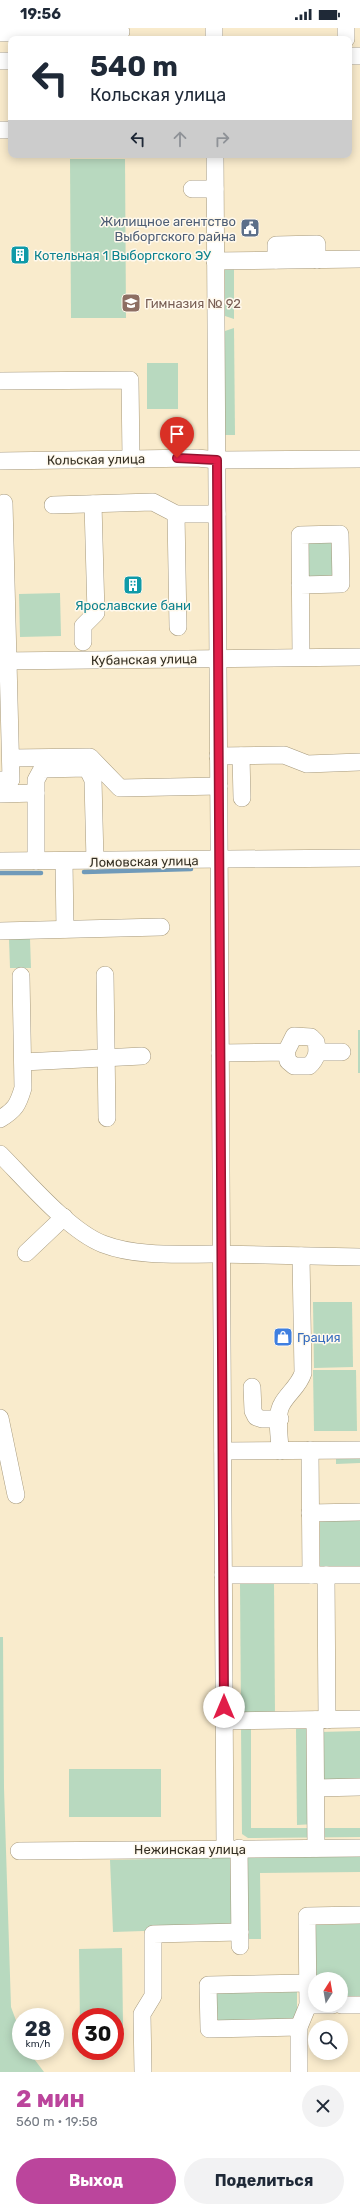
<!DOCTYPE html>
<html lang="ru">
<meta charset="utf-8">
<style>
body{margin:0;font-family:Rubik,sans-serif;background:#f2f2f3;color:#1f2937;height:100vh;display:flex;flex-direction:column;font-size:15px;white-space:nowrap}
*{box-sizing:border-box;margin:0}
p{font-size:13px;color:#747a83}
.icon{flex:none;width:22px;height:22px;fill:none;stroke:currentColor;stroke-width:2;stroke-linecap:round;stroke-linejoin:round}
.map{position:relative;height:2044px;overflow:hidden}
.details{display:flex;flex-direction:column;background:#fff;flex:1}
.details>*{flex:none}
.guide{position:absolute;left:8px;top:8px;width:344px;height:122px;border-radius:8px;box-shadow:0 2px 10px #0003;background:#fff;color:#1f2937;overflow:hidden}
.needle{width:26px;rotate:11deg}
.tools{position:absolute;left:308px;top:1944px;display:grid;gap:8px}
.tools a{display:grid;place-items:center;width:40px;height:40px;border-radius:50%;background:#fff;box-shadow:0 2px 10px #0003;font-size:20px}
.speed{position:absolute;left:12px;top:1980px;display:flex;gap:8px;font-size:20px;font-weight:700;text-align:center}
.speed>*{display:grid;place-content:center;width:52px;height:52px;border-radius:50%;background:#fff;box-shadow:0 2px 10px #0003;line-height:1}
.speed small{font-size:10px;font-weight:400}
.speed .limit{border:6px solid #d22;background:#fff;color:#111}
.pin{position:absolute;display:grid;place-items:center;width:34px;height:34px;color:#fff;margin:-41px -17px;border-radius:50% 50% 50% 0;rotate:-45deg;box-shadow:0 0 4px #0007}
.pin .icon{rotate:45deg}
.me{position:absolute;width:44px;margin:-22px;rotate:0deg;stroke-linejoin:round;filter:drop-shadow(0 0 3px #0008)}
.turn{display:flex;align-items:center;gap:14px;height:84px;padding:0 16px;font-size:18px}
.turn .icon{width:52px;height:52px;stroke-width:2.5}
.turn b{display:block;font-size:28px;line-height:34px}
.lanes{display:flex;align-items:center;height:38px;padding:0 16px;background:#0003;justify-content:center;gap:20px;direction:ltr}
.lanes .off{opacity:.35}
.round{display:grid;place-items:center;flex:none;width:42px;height:42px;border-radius:21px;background:#f2f2f3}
.summary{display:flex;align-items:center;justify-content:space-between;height:68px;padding:0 16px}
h1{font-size:24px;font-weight:700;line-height:30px;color:#bb459c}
.primary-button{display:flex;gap:8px;margin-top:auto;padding:8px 16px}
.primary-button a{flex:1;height:46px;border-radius:24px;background:#bb459c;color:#fff;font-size:16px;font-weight:700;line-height:46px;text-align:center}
.primary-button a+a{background:#f2f2f3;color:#1f2937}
.status{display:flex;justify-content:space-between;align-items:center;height:28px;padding:0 20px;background:#fff;direction:ltr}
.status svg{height:11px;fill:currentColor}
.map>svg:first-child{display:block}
.green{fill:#b8d9bf}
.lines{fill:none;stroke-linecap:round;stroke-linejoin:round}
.stream{stroke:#709ab9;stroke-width:4.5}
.minor-casing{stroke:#a6997c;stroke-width:18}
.minor{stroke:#fff;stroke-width:17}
.route-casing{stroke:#92132f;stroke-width:10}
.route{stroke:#e11d48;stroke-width:7}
.labels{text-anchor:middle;stroke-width:3;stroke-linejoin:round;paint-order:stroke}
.service-label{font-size:13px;fill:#4e5e75;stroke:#fff9ed;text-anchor:end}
.culture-label{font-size:13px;fill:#0d838f;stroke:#fff9ed;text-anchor:start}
.education-label{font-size:13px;fill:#785e54;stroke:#fff9ed;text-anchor:start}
.street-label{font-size:13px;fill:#363125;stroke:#fff9ed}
.shop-label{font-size:13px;fill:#366cbe;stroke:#fff9ed;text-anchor:start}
</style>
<div class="status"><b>19:56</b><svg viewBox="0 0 49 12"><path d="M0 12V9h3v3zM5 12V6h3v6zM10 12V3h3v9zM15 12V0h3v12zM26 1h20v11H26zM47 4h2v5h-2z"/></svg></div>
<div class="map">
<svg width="360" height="2044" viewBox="0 0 360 2044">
<rect width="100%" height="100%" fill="#f9ebcc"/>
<!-- green -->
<g class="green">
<path d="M70,131H125L126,290H71Z"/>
<path d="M234,237V291L225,288V239Z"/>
<path d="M234,300L235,407H225V303Z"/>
<rect x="147" y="335" width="31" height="46"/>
<rect x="307" y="515" width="27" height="34"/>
<path d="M60,565L61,608L20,609L19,566Z"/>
<path d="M9,911H30L31,940H10Z"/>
<rect x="358" y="1002" width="2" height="43"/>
<path d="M313,1274H352L353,1339L314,1340Z"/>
<path d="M313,1342H356L357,1403H314Z"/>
<path d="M336,1430H360V1435L336,1436Z"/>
<rect x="320" y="1489" width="40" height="51"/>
<path d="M274,1555L275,1688L241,1689L240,1556Z"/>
<path d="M0,1609H3L4,1760L11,1979L21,2006V2023H28L44,2044H0Z"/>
<path d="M251,1698V1800H360V1809L248,1810L242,1806L241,1699Z"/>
<path d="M296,1701H312L314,1796L297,1797Z"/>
<path d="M360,1703V1754L321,1755L319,1704Z"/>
<rect x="69" y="1741" width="92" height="48"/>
<path d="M360,1828V1844L260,1845L261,1911H244L243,1829Z"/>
<path d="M234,1829L235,1900L113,1904L110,1832Z"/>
<path d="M360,1896V1969H341V1951H315L312,1897Z"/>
<path d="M122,1920L123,1998H115V1989H81L80,1999L79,1921Z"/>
<path d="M297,1964V1994L213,1996V1965Z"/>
</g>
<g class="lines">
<!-- stream -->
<g class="stream">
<path d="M84,844L191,841"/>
<path d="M0,845H41"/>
</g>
<!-- minor casing -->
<g class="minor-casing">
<g id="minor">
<path d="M214,0V11"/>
<path d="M0,5L121,4"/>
<path d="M346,11V0"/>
<path d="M349,28H360"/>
<path d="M0,33H11"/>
<path d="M0,102H11"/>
<path d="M215,127L225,1820"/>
<path d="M192,161H215"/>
<path d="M276,232V217L317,216V232"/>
<path d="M215,233L360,231"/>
<path d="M0,353L130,352L131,431"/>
<path d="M0,433L197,430L217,432L360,431"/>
<path d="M53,477L153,474L176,486H217"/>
<path d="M176,486L178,599"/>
<path d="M300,557L341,556L340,506L300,507L301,629"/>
<path d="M83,614V598L96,585L93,476"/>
<path d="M0,633L360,629"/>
<path d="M218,728L284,727L307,736L360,734"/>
<path d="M241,728L242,770"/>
<path d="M11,730L90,729L120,760L219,758"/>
<path d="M0,752H11L4,475"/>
<path d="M0,766L36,765"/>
<path d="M0,833L360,830"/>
<path d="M36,833V752L42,741L87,740L93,752L95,833"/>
<path d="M64,833L65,901"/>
<path d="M0,903L161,899"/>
<path d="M105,947L107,1090"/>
<path d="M318,1024H342"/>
<path d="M220,1025L286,1024L294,1008L311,1009L316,1014C318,1024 317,1031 309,1038H294L288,1033L286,1024"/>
<path d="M23,1034L142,1028"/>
<path d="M0,1091C15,1082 18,1077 23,1060L21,948"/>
<path d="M0,1126C26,1152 69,1203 103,1216C137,1229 178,1226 214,1226C263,1227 311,1228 360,1229"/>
<path d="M26,1225L64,1189"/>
<path d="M252,1359L253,1383L256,1389L262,1391H280"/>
<path d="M0,1390L16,1467"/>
<path d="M310,1422L311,1547"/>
<path d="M223,1423L360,1422"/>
<path d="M280,1423C280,1410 275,1387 282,1376C288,1365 299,1358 303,1345L301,1228"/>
<path d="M310,1485L360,1484"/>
<path d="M223,1547H360"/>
<path d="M326,1547L327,1692"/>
<path d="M315,1692L316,1820"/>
<path d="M224,1693L360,1691"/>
<path d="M316,1760L360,1759"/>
<path d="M239,1820L240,1918"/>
<path d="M19,1823L360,1820"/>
<path d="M308,1977H333"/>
<path d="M341,1977H360"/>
<path d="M299,1999L209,2001L208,1957L308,1955"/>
<path d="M143,2044L142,1986L153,1968V1906L240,1904"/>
<path d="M299,2044V1999L308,1977L307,1888L360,1887"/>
</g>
</g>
<!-- minor -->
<use href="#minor" class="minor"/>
</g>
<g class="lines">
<!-- route casing -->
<g class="route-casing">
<path id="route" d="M177,430L217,432L224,1679"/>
</g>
<!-- route -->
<use href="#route" class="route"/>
</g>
<!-- icons -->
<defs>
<g id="civic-square" transform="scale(1)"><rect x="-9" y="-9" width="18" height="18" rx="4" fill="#5c6f8a" stroke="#fff9ed"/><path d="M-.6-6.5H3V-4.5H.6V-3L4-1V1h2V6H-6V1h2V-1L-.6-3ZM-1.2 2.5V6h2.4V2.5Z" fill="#fff"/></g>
<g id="building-square" transform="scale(1)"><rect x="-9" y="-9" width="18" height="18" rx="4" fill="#0f9aa8" stroke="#fff9ed"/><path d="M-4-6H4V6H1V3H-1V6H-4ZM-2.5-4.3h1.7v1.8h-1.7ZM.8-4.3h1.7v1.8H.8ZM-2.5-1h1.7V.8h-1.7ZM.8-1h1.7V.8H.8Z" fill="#fff"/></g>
<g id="school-square" transform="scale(1)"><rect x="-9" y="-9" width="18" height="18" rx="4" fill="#8d6e63" stroke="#fff9ed"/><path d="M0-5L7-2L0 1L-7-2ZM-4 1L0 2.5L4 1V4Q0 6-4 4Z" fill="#fff"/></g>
<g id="shop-square" transform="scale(1)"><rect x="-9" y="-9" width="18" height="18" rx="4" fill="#3f7fe0" stroke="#fff9ed"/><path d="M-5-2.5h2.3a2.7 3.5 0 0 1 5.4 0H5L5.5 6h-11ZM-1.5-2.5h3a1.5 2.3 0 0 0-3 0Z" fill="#fff"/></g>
</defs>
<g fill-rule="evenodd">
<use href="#civic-square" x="250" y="200"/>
<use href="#building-square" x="20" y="227"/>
<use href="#school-square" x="131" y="275"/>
<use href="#building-square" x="133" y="557"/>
<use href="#shop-square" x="283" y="1309"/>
</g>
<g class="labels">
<!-- service labels -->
<g class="service-label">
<text x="236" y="198">Жилищное агентство<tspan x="236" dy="15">Выборгского райна</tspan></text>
</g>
<!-- culture labels -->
<g class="culture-label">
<text x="34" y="232">Котельная 1 Выборгского ЭУ</text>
<text x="133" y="582" text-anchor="middle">Ярославские бани</text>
</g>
<!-- education labels -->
<g class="education-label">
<text x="145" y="280">Гимназия № 92</text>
</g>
<!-- street labels -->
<g class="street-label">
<text transform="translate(96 431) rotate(-1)" y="5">Кольская улица</text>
<text transform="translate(144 631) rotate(-1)" y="5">Кубанская улица</text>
<text transform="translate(144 833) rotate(-1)" y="5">Ломовская улица</text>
<text x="190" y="1826">Нежинская улица</text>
</g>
<!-- shop labels -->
<g class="shop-label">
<text x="297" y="1314">Грация</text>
</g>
</g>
</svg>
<div class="tools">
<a><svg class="needle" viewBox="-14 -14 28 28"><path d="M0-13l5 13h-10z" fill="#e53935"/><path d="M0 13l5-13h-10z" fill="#747a83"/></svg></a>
<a><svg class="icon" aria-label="search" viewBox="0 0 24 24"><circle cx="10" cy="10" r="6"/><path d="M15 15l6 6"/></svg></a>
</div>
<div class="speed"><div>28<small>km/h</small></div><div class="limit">30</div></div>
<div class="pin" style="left:177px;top:430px;background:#d93025"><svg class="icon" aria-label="arrive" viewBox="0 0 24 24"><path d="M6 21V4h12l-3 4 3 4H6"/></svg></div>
<svg class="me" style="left:224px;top:1679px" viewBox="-20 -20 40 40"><circle r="19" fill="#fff"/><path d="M0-13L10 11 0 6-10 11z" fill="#e11d48"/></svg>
<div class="guide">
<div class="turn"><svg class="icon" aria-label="left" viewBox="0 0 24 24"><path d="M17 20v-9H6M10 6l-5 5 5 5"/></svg><div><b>540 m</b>Кольская улица</div></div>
<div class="lanes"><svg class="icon" aria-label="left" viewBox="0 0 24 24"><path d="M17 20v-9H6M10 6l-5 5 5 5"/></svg><svg class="icon off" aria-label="ahead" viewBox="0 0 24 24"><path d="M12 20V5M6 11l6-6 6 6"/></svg><svg class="icon off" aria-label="right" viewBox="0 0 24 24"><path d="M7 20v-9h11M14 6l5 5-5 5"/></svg></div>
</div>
</div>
<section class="details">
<div class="summary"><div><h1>2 мин</h1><p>560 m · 19:58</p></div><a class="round"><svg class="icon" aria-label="close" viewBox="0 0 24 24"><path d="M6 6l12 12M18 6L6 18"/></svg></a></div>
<div class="primary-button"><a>Выход</a><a>Поделиться</a></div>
</section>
